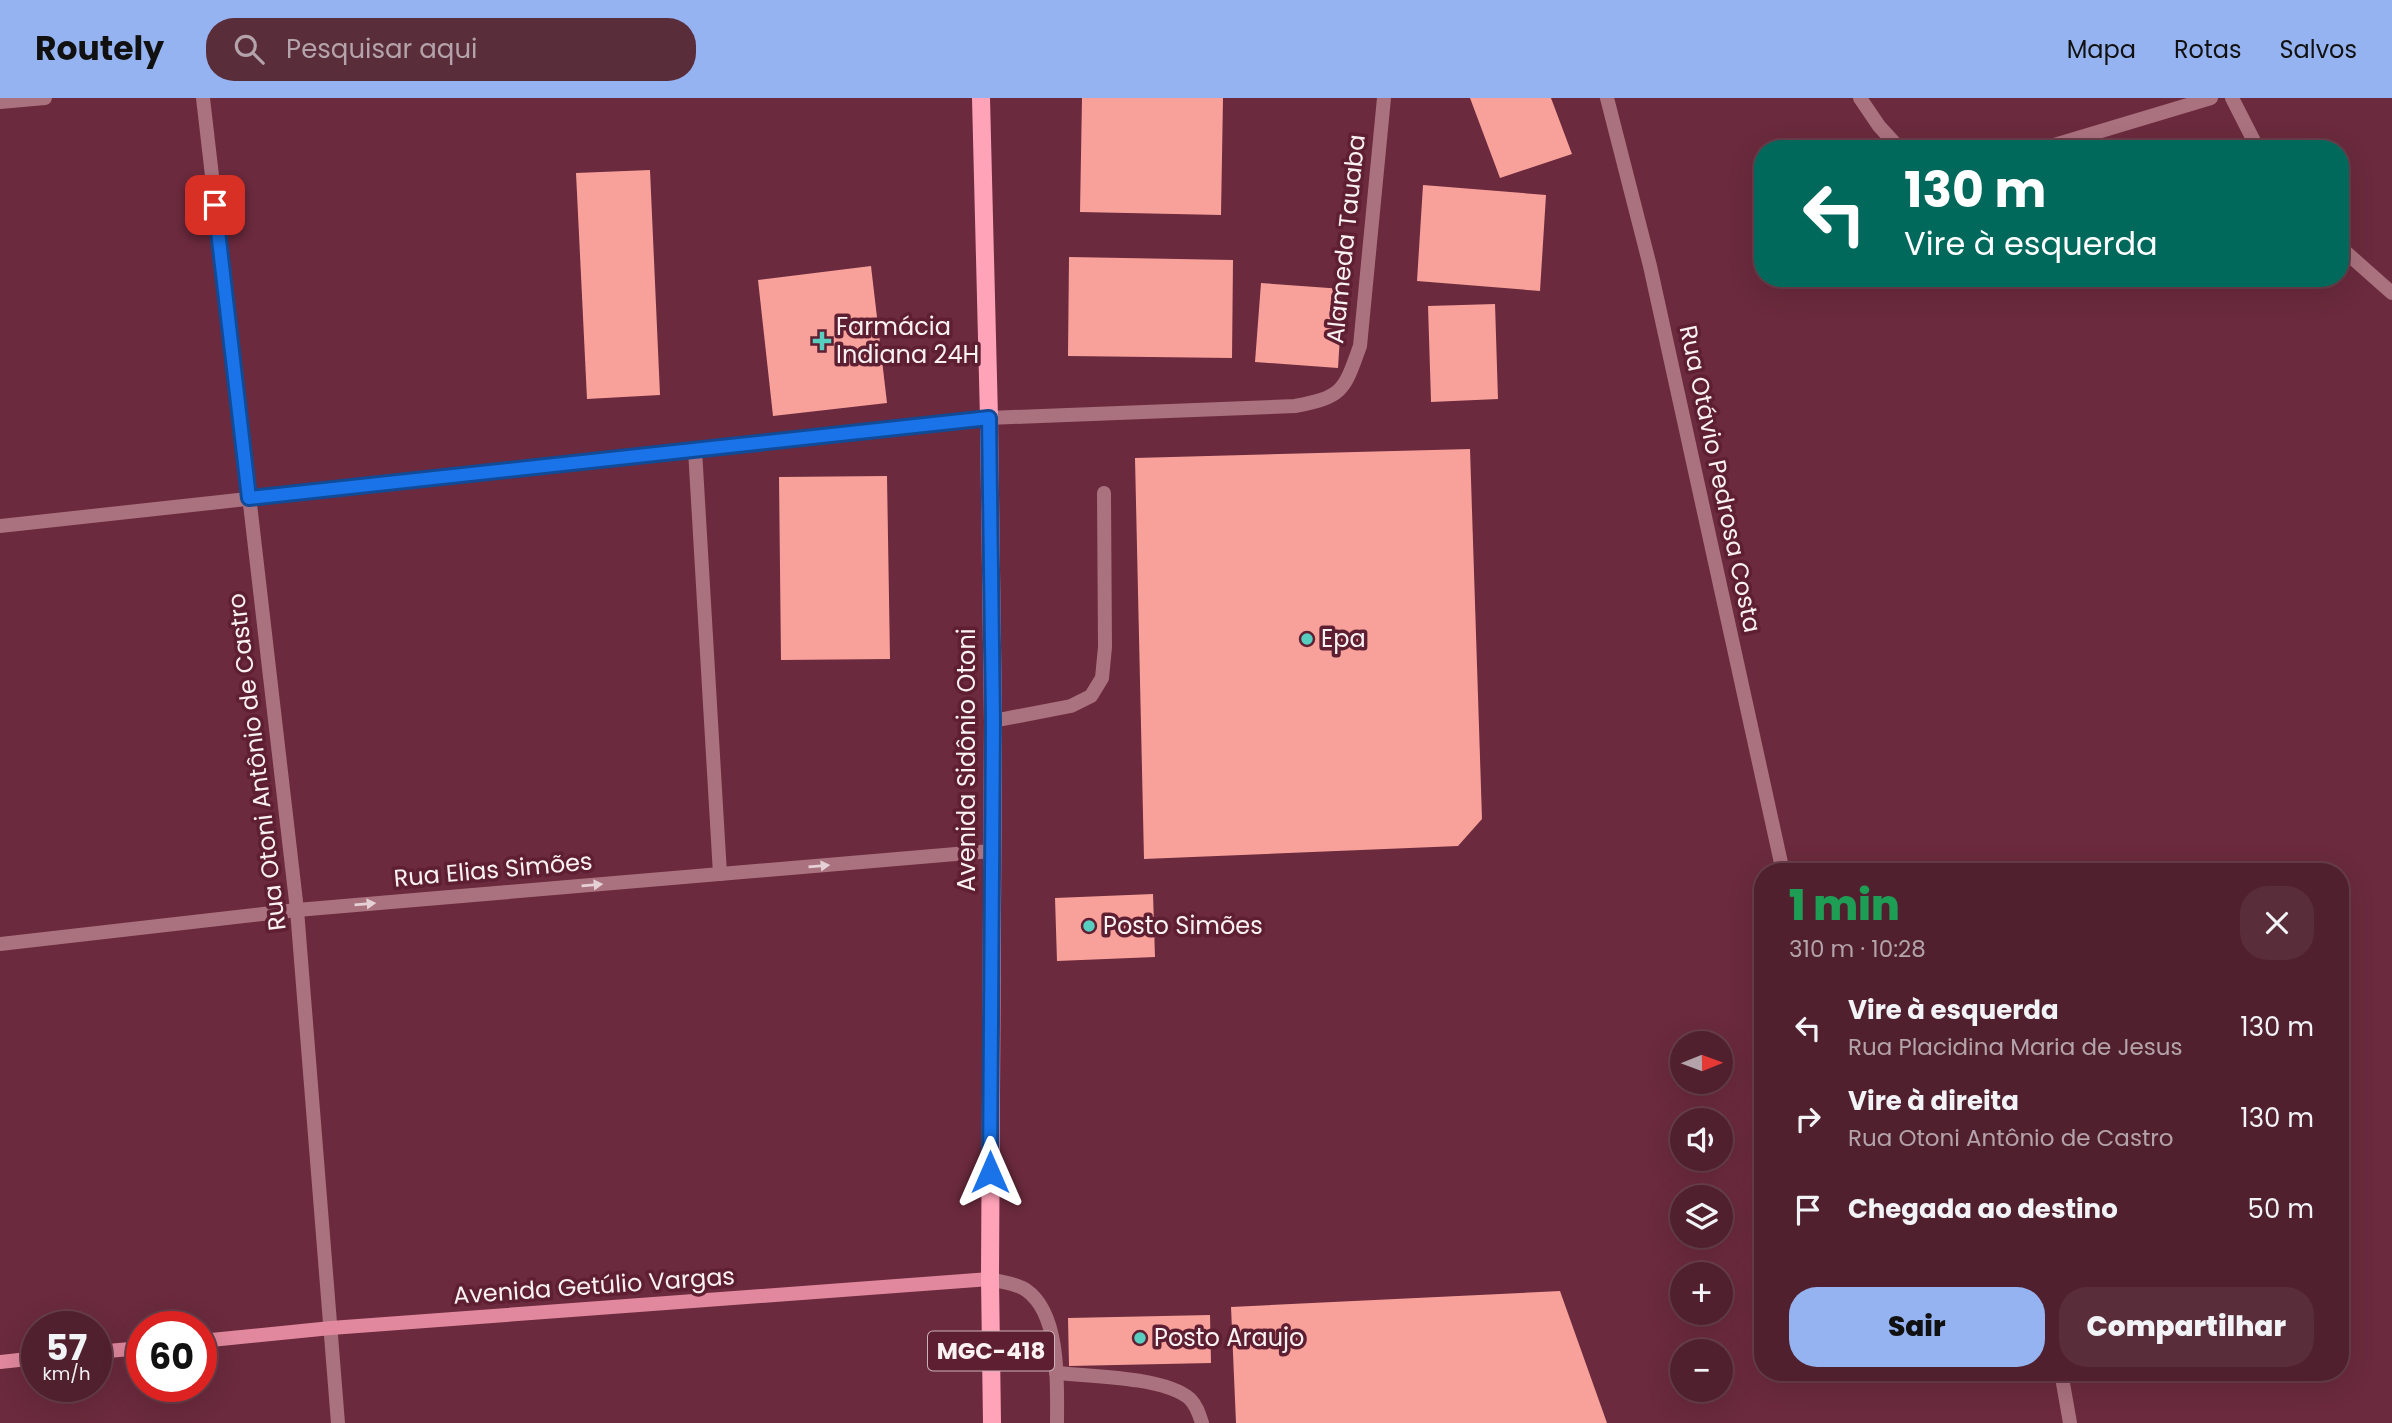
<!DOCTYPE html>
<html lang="pt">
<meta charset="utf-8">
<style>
body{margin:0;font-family:Poppins,sans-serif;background:#5a2d3a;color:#f1f3f6;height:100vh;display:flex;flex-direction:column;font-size:26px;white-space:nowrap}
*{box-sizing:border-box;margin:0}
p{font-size:23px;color:#b4a3aa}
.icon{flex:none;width:38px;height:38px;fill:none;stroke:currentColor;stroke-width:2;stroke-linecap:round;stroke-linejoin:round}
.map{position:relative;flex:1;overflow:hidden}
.drawer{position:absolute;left:1754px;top:765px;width:595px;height:518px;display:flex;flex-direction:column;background:#50202e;border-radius:28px;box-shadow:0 7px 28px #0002,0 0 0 2px #673e4a}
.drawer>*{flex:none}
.guide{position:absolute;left:1754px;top:42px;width:595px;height:147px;border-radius:28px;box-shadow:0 7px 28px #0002,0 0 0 2px #673e4a;background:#00695c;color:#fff;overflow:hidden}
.needle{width:46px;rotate:89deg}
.tools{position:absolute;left:1670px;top:933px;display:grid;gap:14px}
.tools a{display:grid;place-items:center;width:63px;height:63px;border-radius:50%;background:#50202e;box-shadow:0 7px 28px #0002,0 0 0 2px #673e4a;font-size:35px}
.speed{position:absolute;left:21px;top:1213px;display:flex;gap:14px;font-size:35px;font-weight:700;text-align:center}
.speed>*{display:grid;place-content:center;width:91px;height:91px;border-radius:50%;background:#50202e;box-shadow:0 7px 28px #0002,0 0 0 2px #673e4a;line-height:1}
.speed small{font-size:18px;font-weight:400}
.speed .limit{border:10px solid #d22;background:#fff;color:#111}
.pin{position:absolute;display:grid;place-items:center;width:60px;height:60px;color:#fff;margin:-30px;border-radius:14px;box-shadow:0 4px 10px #0006}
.me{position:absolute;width:77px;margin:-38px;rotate:0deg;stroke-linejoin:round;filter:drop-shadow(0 0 5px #0008)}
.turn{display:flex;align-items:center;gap:24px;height:147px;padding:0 35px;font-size:32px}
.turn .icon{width:91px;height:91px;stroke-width:2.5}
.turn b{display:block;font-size:49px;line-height:60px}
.round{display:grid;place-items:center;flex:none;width:74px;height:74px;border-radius:28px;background:#5a2d3a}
.summary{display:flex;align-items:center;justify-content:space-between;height:119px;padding:0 35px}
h1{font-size:42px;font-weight:800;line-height:52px;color:#1e9e55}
.action{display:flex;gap:14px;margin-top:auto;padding:14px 35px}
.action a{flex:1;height:80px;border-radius:28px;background:#95b2f1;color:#111;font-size:28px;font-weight:800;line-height:80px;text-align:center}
.action a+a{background:#5a2d3a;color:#f1f3f6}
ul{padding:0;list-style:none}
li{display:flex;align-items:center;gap:21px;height:91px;padding:0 35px}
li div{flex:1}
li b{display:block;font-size:26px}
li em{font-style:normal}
header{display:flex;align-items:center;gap:42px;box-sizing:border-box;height:98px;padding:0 35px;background:#95b2f1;color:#111}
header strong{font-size:33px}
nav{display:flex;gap:38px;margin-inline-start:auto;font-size:24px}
.search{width:490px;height:63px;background:#5a2d3a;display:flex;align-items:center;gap:18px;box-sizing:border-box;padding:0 24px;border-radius:28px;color:#b4a3aa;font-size:26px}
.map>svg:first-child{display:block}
.building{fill:#f7a19a}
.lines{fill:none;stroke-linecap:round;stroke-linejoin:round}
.service{stroke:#aa717e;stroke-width:14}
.minor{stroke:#aa717e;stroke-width:14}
.secondary{stroke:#e1889e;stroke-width:14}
.primary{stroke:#ffa3b9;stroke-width:18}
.oneway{fill:#e5d1d5}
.route-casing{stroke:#114b97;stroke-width:18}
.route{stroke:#1a73e8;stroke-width:12}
.poi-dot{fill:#58cec0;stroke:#5f1f33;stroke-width:2.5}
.labels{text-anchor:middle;stroke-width:7;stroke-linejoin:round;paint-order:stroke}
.shield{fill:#5f1f33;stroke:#cbb2b9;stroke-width:2}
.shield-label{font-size:23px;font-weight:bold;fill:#f9f1f2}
.street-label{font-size:24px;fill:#f9f1f2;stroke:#5f1f33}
.poi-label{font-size:24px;fill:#f9f1f2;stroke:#5f1f33;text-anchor:start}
</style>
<header>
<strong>Routely</strong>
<div class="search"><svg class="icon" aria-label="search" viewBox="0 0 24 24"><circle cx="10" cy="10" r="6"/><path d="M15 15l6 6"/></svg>Pesquisar aqui</div>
<nav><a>Mapa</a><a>Rotas</a><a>Salvos</a></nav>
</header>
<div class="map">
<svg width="2392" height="1325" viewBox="0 0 2392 1325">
<rect width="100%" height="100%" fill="#6b2a3d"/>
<!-- building -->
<g class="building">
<path d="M1082,0H1223L1221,117L1080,114Z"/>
<path d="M1470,0H1551L1572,56L1500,80Z"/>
<path d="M650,72L660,297L587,301L576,75Z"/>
<path d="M1423,87L1546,97L1540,193L1417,183Z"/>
<path d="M1069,159L1233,162L1232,260L1068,258Z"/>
<path d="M871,168L887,305L773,318L758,182Z"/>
<path d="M1261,185L1343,191L1338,270L1255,264Z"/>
<path d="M1495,206L1498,301L1431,304L1428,208Z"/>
<path d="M1470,351L1482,721L1458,748L1144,761L1135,360Z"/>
<path d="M887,378L890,561L781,562L779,379Z"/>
<path d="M1153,796L1155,859L1057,863L1055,800Z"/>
<path d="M1560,1193L1607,1325H1236L1231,1209Z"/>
<path d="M1210,1217L1211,1265L1069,1268L1068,1220Z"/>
</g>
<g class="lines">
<!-- service -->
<g class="service">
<path d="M993,623L1071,608L1091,598L1102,580L1105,549L1104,395"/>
<path d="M990,1181C1001,1184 1016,1185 1026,1192C1061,1216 1057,1287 1057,1325"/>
<path d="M1056,1275C1090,1278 1165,1279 1190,1301C1197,1308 1199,1316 1202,1325"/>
</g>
<!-- minor -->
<g class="minor">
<path d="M203,0L297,812L338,1325"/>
<path d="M1607,0L1650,168L1783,774"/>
<path d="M1860,0L1879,28L1900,51"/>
<path d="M2232,0L2258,51"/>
<path d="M0,4L45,0"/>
<path d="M2041,51L2211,0"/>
<path d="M2340,149L2392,195"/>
<path d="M695,352L720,776"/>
<path d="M0,428L989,320L1295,308C1344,299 1344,292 1360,248L1384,0"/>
<path d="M0,846L297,812L991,753"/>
<path d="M2061,1274L2070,1325"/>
</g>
<!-- secondary -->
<g class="secondary">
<path d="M201,1243L331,1230L990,1181"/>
<path d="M96,1254L142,1250"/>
<path d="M0,1264L37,1260"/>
</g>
<!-- primary -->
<path class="primary" d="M981,0L989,320L993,623L990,1181L992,1325"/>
</g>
<!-- one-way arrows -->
<defs><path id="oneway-solid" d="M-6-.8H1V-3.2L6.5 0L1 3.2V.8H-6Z" transform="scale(1.75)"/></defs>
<g class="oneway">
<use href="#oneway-solid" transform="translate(819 768) rotate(-5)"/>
<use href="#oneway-solid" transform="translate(592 787) rotate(-5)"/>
<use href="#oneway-solid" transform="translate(365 806) rotate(-5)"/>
</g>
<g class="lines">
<!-- route casing -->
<g class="route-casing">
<path id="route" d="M215,107L249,400L989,320L993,623L990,1074"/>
</g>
<!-- route -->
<use href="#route" class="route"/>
</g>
<!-- markers -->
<g class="poi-dot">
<path d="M818.5 232.5h7v7h7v7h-7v7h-7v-7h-7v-7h7z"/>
<circle cx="1307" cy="541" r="7"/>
<circle cx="1089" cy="828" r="7"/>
<circle cx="1140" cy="1240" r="7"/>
</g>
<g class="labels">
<!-- shield labels -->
<rect class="shield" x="928" y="1233.5" width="126" height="39" rx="5"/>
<g class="shield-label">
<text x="991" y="1261">MGC-418</text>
</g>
<!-- street labels -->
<g class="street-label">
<text transform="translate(1346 141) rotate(-84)" y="8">Alameda Tauaba</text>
<text transform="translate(1720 381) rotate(78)" y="8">Rua Otávio Pedrosa Costa</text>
<text transform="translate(967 662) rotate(-90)" y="8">Avenida Sidônio Otoni</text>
<text transform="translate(257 664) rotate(-97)" y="8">Rua Otoni Antônio de Castro</text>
<text transform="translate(493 772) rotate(-5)" y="8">Rua Elias Simões</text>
<text transform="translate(594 1188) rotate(-4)" y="8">Avenida Getúlio Vargas</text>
</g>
<!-- poi labels -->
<g class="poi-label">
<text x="836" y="237">Farmácia<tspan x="836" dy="28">Indiana 24H</tspan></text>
<text x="1321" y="549">Epa</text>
<text x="1103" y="836">Posto Simões</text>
<text x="1154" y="1248">Posto Araujo</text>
</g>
</g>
</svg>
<div class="tools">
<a><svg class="needle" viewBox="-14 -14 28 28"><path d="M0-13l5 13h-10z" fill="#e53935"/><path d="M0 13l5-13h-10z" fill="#b4a3aa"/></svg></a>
<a><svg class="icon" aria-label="sound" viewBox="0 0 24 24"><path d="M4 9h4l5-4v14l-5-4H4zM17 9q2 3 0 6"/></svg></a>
<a><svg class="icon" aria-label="layers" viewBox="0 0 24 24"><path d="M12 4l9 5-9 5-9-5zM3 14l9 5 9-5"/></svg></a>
<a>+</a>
<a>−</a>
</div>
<div class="speed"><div>57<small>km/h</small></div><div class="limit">60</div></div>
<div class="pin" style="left:215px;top:107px;background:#d93025"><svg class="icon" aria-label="arrive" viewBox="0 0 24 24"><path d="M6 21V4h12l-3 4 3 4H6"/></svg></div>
<svg class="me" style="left:990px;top:1074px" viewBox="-20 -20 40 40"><path d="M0-17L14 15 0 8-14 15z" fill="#1a73e8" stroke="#fff" stroke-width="4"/></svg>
<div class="guide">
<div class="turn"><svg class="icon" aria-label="left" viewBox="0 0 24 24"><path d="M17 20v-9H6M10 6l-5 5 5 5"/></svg><div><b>130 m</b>Vire à esquerda</div></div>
</div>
<section class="drawer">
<div class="summary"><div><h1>1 min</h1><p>310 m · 10:28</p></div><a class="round"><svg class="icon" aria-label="close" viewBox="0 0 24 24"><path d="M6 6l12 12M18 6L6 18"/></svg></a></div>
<ul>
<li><svg class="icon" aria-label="left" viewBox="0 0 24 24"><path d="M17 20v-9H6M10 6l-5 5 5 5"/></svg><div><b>Vire à esquerda</b><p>Rua Placidina Maria de Jesus</p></div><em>130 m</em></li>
<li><svg class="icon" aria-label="right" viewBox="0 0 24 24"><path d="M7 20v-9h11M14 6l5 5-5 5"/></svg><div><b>Vire à direita</b><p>Rua Otoni Antônio de Castro</p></div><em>130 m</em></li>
<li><svg class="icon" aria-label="arrive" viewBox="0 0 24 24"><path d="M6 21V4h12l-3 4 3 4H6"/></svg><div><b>Chegada ao destino</b></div><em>50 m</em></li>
</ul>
<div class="action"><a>Sair</a><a>Compartilhar</a></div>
</section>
</div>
